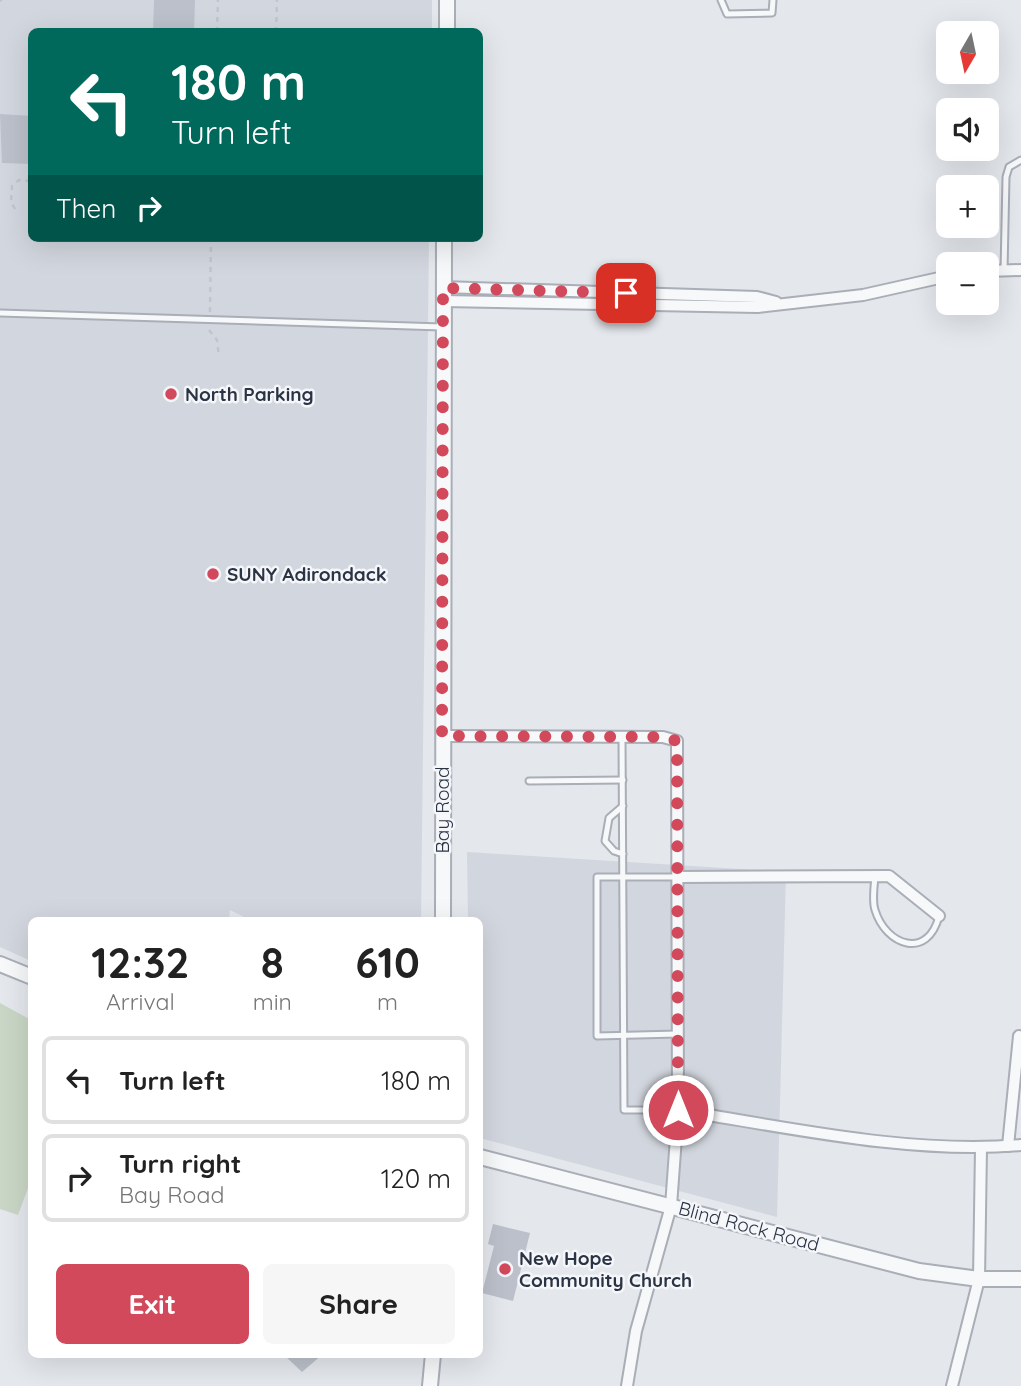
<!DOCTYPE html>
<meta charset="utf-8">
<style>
body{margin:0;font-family:Quicksand,sans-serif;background:#f6f6f6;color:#222;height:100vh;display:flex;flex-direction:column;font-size:26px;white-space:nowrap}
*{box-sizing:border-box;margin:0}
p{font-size:23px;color:#767676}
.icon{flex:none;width:38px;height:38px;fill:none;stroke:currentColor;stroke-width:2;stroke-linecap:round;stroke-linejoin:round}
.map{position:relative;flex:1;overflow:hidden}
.details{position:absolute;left:28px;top:917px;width:455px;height:441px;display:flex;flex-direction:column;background:#fff;border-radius:10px;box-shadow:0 7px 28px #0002}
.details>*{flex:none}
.guide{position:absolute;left:28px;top:28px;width:455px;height:214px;border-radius:10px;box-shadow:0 7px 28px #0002;background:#00695c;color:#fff;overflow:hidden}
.needle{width:46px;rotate:189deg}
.buttons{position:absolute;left:936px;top:21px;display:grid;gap:14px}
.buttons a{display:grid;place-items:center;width:63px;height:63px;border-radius:10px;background:#fff;box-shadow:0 7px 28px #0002;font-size:35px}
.pin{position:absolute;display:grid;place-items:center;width:60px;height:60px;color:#fff;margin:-30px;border-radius:14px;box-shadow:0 4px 10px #0006}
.me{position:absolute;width:77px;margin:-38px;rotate:0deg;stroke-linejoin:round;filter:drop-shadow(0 0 5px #0008)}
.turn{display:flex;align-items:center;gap:24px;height:147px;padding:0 28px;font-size:32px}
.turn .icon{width:91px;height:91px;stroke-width:2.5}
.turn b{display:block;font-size:49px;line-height:60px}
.then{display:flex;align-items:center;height:66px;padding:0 28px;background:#0003;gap:14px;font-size:26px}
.eta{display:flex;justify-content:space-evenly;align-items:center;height:119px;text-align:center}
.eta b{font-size:42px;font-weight:800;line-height:49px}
.primary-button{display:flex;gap:14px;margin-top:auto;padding:14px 28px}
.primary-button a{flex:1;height:80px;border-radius:10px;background:#d1495b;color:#fff;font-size:28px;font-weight:800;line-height:80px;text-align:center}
.primary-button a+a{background:#f6f6f6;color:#222}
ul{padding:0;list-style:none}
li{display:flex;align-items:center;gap:21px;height:88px;margin:0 14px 10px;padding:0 14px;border:4px solid #e0e0e0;border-radius:10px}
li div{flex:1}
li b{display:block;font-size:26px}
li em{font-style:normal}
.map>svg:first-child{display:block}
.built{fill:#d2d6de}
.green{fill:#c9d6c5}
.building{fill:#bbc0ca}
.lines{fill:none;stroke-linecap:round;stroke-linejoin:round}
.service-casing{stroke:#a9aeb7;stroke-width:9}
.minor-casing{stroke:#a9aeb7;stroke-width:14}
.tertiary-casing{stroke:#a9aeb7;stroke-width:18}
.path{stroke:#c2c5cb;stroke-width:2.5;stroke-dasharray:5 5;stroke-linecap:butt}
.service{stroke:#f7f8fa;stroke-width:5}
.minor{stroke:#f7f8fa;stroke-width:10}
.tertiary{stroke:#f7f8fa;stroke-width:14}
.route{stroke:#d1495b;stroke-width:12;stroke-dasharray:0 21.6}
.poi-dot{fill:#d1495b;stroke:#f4f6f9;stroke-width:2.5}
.labels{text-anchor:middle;stroke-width:5;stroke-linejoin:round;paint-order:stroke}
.poi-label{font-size:19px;font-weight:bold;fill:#2b3445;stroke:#f4f6f9;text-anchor:start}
.street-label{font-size:19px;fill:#2b3445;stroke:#f4f6f9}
</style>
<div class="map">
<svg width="1021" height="1386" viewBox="0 0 1021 1386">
<rect width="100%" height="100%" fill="#e4e7ec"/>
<!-- built -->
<g class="built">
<path d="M0,0H432V31L32,32V238H429L421,920H250L230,910L229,920H32L31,961L0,947Z"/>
<path d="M467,852L786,872L777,1217L480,1138V920H468Z"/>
</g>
<!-- green -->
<path class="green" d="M0,1003L31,1020V1180L18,1215L0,1209Z"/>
<!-- building -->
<g class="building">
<path d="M154,0H195L194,32H153Z"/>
<path d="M0,114L32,116V164L2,163Z"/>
<path d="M493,1224L530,1233L513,1301L482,1293L494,1246L488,1244Z"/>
<path d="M283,1354H323L302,1372Z"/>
</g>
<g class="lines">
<!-- service casing -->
<g class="service-casing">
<g id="service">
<path d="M721,0L727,14L772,13L773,0"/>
<path d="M1004,271L1006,177L1009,167L1021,160"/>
<path d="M0,313L442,327"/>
<path d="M622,737L624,1110H678"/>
<path d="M529,781L623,780"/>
<path d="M623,806L609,818L605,841L614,851L623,854"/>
<path d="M875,877C874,887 872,901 875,910C886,946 928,960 939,916"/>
<path d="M678,1034L597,1036V877H678"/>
</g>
</g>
<!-- minor casing -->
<g class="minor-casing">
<g id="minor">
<path d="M987,271L1021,270"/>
<path d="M443,287L757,297L776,302"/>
<path d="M443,301L758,307L863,295L948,276"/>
<path d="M442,736L663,737L677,741L678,1110"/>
<path d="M678,877L889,876L939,916"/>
<path d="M1008,1146L1019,1036"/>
<path d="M627,1386L636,1331L671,1206L678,1110C786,1127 912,1155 1021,1145"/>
<path d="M952,1386L979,1279L981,1148"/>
</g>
</g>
<!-- tertiary casing -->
<g class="tertiary-casing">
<g id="tertiary">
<path d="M447,32V0"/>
<path d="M443,920L444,238"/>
<path d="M0,964L32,977"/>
<path d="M480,1157L919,1271L979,1279H1021"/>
<path d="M430,1386L433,1354"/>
</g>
</g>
<!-- path -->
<g class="path">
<path d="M0,1L2,0"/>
<path d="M217,32L218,0"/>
<path d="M276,32L277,0"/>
<path d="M15,209L11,202L12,186L19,180L32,181"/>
<path d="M210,312L211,238"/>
<path d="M209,330L217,340L219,357"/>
</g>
<!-- service -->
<use href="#service" class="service"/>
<!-- minor -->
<use href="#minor" class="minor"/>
<!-- tertiary -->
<use href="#tertiary" class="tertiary"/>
</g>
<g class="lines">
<!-- route -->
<path class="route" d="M626,293L443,288L442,736L663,737L677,741L678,1110"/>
</g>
<!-- markers -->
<g class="poi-dot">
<circle cx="171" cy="394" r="7"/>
<circle cx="213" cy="574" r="7"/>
<circle cx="505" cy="1269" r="7"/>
</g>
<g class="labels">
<!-- poi labels -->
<g class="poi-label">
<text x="185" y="401">North Parking</text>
<text x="227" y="581">SUNY Adirondack</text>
<text x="519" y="1265">New Hope<tspan x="519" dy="22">Community Church</tspan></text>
</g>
<!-- street labels -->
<g class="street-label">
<text transform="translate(442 810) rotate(-90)" y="7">Bay Road</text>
<text transform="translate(749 1226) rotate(15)" y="7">Blind Rock Road</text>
</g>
</g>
</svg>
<div class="buttons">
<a><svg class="needle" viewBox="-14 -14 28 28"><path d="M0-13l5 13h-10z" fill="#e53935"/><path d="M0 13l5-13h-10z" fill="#767676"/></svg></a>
<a><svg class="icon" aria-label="sound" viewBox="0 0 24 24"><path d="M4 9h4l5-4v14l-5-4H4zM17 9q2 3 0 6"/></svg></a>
<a>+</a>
<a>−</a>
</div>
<div class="pin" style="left:626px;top:293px;background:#d93025"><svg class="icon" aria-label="arrive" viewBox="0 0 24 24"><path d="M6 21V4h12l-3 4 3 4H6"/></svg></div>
<svg class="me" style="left:678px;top:1110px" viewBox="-20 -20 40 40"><circle r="17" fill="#d1495b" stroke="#fff" stroke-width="3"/><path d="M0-11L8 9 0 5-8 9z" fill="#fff"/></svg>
<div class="guide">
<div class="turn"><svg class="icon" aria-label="left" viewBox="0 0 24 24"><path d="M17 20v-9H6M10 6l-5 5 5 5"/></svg><div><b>180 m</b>Turn left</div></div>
<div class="then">Then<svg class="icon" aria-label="right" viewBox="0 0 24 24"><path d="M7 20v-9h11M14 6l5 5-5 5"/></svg></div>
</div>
<section class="details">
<div class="eta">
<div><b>12:32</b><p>Arrival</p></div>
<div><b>8</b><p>min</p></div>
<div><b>610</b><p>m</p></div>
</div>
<ul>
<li><svg class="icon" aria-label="left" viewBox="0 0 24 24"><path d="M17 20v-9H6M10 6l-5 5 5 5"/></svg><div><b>Turn left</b></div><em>180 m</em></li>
<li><svg class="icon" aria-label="right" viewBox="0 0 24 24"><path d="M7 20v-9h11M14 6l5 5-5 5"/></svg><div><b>Turn right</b><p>Bay Road</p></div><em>120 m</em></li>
</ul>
<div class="primary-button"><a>Exit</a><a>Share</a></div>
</section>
</div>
